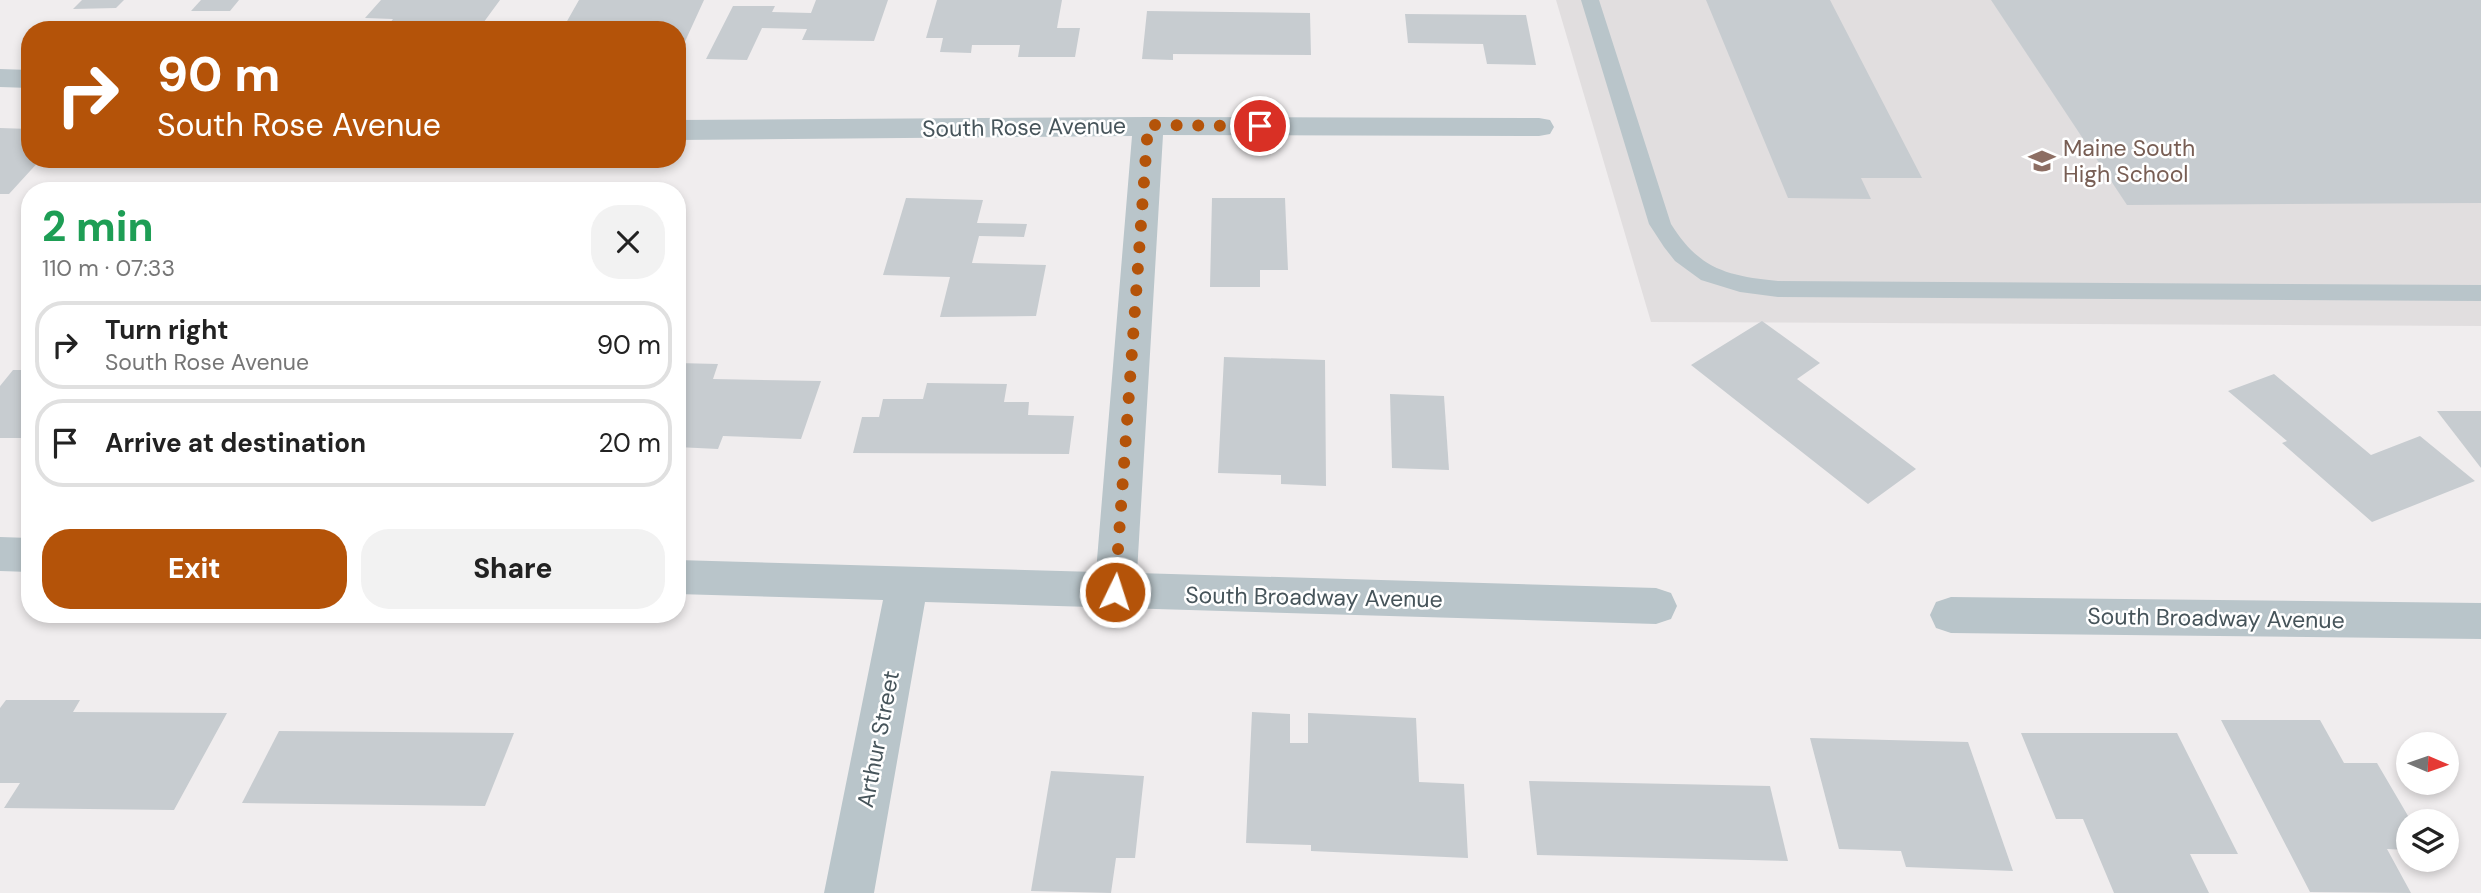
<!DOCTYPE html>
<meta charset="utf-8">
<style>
body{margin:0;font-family:"DM Sans",sans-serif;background:#f2f2f2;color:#222;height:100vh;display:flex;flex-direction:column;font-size:26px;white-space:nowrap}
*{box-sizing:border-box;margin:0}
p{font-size:23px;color:#767676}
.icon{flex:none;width:38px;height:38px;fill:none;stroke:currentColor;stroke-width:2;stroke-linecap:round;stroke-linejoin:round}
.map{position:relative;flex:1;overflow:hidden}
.side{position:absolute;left:21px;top:182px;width:665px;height:441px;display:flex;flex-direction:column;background:#fff;border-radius:28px;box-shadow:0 4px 10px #0003}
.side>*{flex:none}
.hud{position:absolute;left:21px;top:21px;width:665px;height:147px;border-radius:28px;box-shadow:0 4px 10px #0003;background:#b45309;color:#fff;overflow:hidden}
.needle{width:46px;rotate:92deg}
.controls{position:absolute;left:2396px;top:732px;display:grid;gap:14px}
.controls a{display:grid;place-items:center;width:63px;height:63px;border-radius:50%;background:#fff;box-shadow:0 4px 10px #0003;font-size:35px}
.pin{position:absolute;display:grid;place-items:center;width:60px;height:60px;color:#fff;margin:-30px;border:4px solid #fff;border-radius:50%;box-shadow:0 2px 7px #0007}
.me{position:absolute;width:77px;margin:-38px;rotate:4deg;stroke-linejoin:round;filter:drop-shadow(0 0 5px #0008)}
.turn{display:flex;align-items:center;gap:24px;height:147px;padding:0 21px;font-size:32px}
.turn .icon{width:91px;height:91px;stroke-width:2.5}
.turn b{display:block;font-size:49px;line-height:60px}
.round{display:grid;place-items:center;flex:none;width:74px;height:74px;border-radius:28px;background:#f2f2f2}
.overview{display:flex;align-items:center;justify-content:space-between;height:119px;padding:0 21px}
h1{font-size:42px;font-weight:800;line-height:52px;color:#1e9e55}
.action{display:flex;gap:14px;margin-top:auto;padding:14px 21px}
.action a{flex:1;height:80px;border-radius:28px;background:#b45309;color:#fff;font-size:28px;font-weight:800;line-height:80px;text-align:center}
.action a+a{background:#f2f2f2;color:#222}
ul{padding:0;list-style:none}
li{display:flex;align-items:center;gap:21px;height:88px;margin:0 14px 10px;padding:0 7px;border:4px solid #e0e0e0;border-radius:28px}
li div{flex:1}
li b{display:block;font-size:26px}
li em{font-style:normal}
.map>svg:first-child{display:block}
.education{fill:#e1dedf}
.building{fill:#c7ccd0}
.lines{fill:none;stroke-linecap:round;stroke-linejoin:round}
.lane{fill:#b9c5ca;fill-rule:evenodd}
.street{fill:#b9c5ca;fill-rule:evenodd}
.route{stroke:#b45309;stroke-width:12;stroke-dasharray:0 21.6}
.labels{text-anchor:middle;stroke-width:5;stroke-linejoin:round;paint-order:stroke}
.street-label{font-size:23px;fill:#46545a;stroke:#fff}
.education-label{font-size:23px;fill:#785e54;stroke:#fff;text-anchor:start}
</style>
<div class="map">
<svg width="2481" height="893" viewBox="0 0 2481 893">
<rect width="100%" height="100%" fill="#f0edee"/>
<!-- education -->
<path class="education" d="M1556,0H2481V326L1651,322Z"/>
<!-- building -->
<g class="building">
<path d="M82,0H124L116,8L73,9Z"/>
<path d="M201,0H239L230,11H191Z"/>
<path d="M381,0H500L478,30H385L393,19L365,18Z"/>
<path d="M579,0H704L677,59V30H562Z"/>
<path d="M816,0H888L874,41L802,40L807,29L762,28L747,60L706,59L733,6H775L772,12L811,13Z"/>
<path d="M937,0H1062L1057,28H1080L1075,57H1018L1020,45H972L971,53L940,52L943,38H926Z"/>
<path d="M1706,0H1830L1922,178H1861L1871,199L1788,198Z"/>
<path d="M1991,0H2481V203L2127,205Z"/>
<path d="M1147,11L1310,13L1311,55L1173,54V60L1142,59Z"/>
<path d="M1405,14L1526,15L1536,65L1487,64L1483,44L1408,43Z"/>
<path d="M0,128L30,129V159H41L9,194H0Z"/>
<path d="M906,198L983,200L977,223L1027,224L1024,237L979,236L972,263L1046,265L1036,316L940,317L950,277L883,275Z"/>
<path d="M1212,198H1285L1288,270H1260V287H1210Z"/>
<path d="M1762,321L1820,363L1797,379L1916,469L1868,504L1691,365Z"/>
<path d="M1224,357L1325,360L1326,486L1281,484V475L1218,473Z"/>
<path d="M677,363L718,364L713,379L821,381L801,439L723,436L718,449L677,447Z"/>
<path d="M13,370H30V438H0V386Z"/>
<path d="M2274,374L2371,455L2420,436L2475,481L2372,522L2282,443L2287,441L2228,391Z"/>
<path d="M927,383L1007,384L1004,402H1029L1028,415L1074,416L1069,454L853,453L862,417H879L883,399H923Z"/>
<path d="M1390,394L1444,396L1449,470L1392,468Z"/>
<path d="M2437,411H2481V468Z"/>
<path d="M6,700H80L73,712L227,713L174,810L4,808L20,783H0V708Z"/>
<path d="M1252,712L1290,714V743H1308V713L1416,718L1419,782L1464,784L1468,858L1311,851V845L1246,843Z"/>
<path d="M2221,720H2320L2344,763H2377L2411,821H2408V850L2387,849L2411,893L2310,892Z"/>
<path d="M279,731L514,733L485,806L242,803Z"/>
<path d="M2021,733H2177L2238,854H2190L2209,893H2114L2083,819H2056Z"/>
<path d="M1810,738L1968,742L2013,871L1906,867L1901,851L1839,849Z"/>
<path d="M1051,771L1144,776L1135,858H1116L1111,893L1031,891Z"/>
<path d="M1529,781L1770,786L1788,861L1537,855Z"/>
</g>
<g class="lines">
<!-- lane -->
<path class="lane" d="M1581,0H1599L1671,224C1699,269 1727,276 1778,281L2481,285V301L1778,297L1740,292L1701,280L1675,261L1664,247L1649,224Z"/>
<!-- street -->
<g class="street">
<path d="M0,69L30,70V88L0,87Z"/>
<path d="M1148,117L1539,118L1550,120L1554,127L1550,134L1539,136L1163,135L1137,573L1656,588L1671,593L1677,606L1671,619L1656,624L925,602L874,893H824L883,600L677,594V560L1096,572L1132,136L677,140V120Z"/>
<path d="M0,537L30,538V572L0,571Z"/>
<path d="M1951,597L2481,603V639L1951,633L1936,628L1930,615L1936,602Z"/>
</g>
</g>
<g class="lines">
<!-- route -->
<path class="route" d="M1115,592L1148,125L1260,126"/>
</g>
<!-- icons -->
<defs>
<g id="school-bare" transform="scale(2.1)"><path d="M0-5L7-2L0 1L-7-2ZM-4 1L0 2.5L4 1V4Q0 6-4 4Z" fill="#8d6e63" stroke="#fff" stroke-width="2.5" paint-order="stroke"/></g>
</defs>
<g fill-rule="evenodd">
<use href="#school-bare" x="2042" y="161"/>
</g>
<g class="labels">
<!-- street labels -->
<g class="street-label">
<text transform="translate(1024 127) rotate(-1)" y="8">South Rose Avenue</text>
<text transform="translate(1314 597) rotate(1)" y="8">South Broadway Avenue</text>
<text transform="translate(2216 618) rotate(1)" y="8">South Broadway Avenue</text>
<text transform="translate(878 739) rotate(-79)" y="8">Arthur Street</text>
</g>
<!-- education labels -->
<g class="education-label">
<text x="2063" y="156">Maine South<tspan x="2063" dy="26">High School</tspan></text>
</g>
</g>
</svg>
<div class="controls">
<a><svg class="needle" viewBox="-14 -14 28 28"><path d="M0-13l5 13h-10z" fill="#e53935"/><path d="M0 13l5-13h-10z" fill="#767676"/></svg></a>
<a><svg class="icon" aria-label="layers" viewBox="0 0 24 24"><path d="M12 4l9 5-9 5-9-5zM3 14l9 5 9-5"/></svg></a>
</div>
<div class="pin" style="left:1260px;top:126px;background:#d93025"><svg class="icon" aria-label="arrive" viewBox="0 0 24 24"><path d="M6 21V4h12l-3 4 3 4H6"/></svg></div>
<svg class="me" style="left:1115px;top:592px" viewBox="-20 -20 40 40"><circle r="17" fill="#b45309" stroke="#fff" stroke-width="3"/><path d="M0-11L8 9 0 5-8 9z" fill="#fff"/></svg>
<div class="hud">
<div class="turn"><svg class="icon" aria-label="right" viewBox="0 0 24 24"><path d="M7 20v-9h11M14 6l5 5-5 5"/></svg><div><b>90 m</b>South Rose Avenue</div></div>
</div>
<section class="side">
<div class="overview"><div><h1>2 min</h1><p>110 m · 07:33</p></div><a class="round"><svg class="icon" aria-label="close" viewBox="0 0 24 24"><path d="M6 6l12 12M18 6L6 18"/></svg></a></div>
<ul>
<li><svg class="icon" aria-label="right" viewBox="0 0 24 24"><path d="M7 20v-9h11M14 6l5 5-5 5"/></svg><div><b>Turn right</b><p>South Rose Avenue</p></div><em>90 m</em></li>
<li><svg class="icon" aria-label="arrive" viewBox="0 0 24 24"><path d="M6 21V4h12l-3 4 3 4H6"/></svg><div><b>Arrive at destination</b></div><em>20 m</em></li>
</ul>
<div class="action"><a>Exit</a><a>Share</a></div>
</section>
</div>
